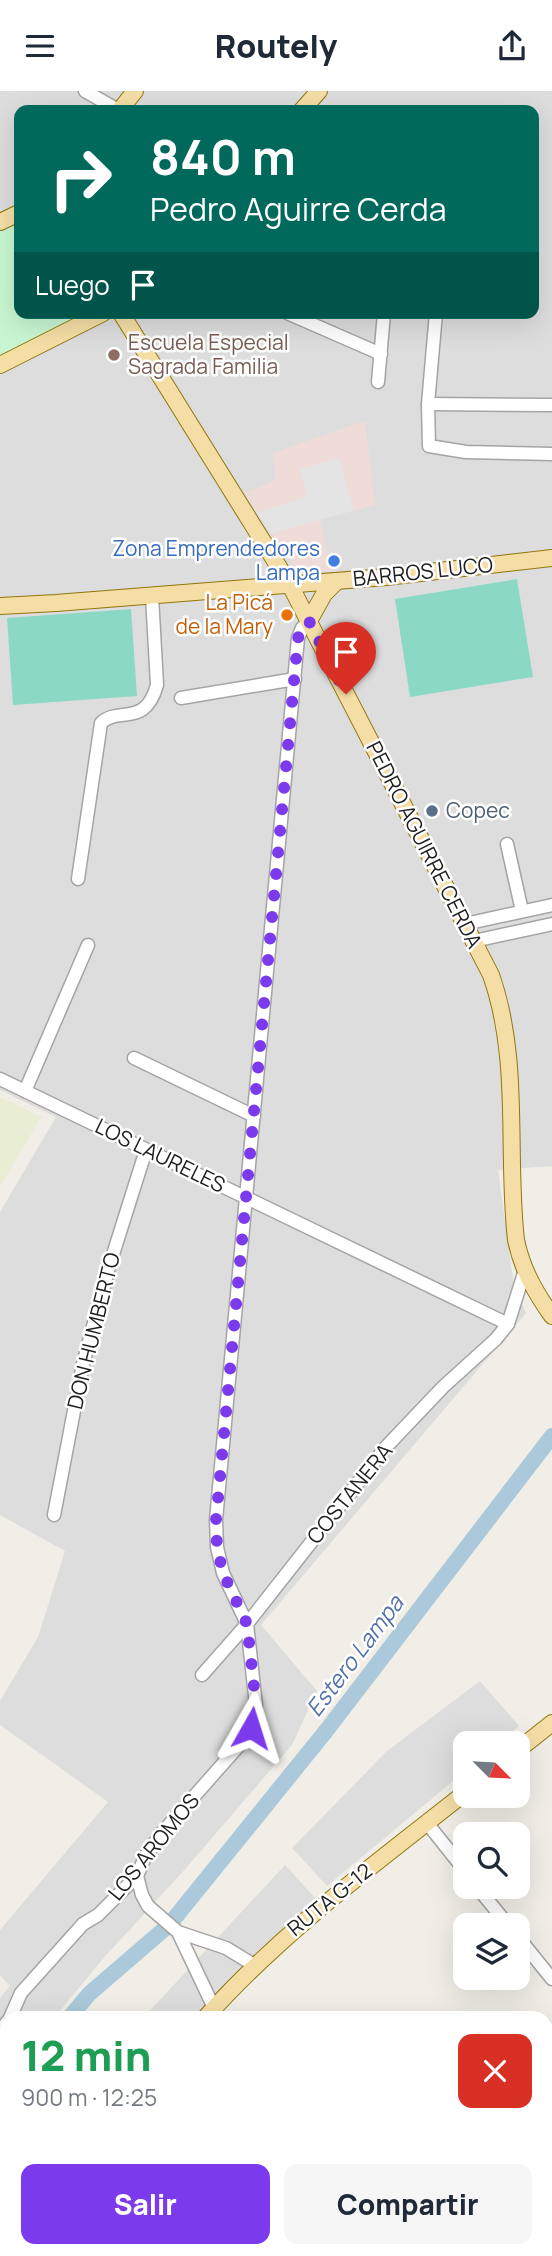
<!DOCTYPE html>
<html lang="es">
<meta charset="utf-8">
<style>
body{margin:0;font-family:Manrope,sans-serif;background:#f6f6f7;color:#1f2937;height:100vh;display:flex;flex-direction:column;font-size:26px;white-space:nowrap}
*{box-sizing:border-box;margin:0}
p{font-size:23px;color:#747a83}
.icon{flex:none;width:38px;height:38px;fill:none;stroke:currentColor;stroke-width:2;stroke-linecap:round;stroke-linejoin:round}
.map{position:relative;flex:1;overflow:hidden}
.details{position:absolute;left:0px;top:1920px;width:553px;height:247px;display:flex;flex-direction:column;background:#fff;border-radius:21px 21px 0 0;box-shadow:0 7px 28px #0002}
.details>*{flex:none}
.hud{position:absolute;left:14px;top:14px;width:525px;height:214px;border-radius:14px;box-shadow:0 7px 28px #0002;background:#00695c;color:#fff;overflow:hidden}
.needle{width:46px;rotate:114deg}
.buttons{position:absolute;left:453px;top:1640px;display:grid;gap:14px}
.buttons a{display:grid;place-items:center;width:77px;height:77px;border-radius:14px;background:#fff;box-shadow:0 7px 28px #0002;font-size:35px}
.pin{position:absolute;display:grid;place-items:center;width:60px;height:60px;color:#fff;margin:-72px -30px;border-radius:50% 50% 50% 0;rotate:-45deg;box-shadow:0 0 7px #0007}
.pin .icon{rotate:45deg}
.me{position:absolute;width:77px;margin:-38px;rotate:6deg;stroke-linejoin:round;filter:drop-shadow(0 0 5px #0008)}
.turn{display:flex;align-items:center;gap:24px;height:147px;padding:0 21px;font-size:32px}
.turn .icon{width:91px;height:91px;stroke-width:2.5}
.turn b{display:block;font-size:49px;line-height:60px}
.then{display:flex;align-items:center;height:66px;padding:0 21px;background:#0003;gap:14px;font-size:26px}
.round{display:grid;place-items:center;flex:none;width:74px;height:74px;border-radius:14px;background:#f6f6f7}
.overview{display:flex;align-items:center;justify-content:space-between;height:119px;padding:0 21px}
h1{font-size:42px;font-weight:800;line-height:52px;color:#1e9e55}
.action{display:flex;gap:14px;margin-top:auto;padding:14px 21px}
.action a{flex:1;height:80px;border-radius:14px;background:#7c3aed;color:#fff;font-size:28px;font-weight:800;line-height:80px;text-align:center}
.action a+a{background:#f6f6f7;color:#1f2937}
header{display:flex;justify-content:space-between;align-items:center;height:91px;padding:0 21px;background:#fff;font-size:32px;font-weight:800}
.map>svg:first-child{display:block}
.residential{fill:#dedddd;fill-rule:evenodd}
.commercial{fill:#efdcd8}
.farmland{fill:#e8edd4}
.park{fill:#c8f6d2}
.pitch{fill:#8bd9c5}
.parking{fill:#e4e4e4}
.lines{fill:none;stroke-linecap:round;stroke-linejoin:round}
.river{stroke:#abc9da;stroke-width:16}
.minor-casing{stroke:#a4a4a4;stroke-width:15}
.major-casing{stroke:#90760b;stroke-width:18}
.minor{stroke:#fff;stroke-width:12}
.major{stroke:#f5dea6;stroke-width:16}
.route{stroke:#7c3aed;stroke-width:12;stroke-dasharray:0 21.6}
.education-dot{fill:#8d6e63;stroke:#fff;stroke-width:2.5}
.shop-dot{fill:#3f7fe0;stroke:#fff;stroke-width:2.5}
.food-dot{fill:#e8710a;stroke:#fff;stroke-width:2.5}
.service-dot{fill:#5c6f8a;stroke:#fff;stroke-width:2.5}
.labels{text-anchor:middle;stroke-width:5;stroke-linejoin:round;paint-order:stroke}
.education-label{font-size:21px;fill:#785e54;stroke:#fff;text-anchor:start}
.shop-label{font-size:21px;fill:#366cbe;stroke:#fff;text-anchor:end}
.street-label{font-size:21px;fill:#202020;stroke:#fff}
.food-label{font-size:21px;fill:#c56008;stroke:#fff;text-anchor:end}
.service-label{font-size:21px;fill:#4e5e75;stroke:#fff;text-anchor:start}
.water-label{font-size:23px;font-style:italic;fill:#5372a9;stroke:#fff}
</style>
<header><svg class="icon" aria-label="menu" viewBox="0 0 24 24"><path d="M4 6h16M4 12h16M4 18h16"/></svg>Routely<svg class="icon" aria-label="share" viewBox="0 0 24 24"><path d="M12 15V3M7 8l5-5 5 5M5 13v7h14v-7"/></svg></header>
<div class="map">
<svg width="552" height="2165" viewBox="0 0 552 2165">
<rect width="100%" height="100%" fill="#f0eee7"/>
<!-- residential -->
<g class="residential">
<path d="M0,0H552V1075L498,1079L514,1195L526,1222L261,1534L317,1600L292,1654L187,1776L102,1869L54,1927H7V1983L0,1992V1907L10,1895L0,1884V1839L108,1711L0,1634V1610L38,1546L65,1460L0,1424V1121L56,1026L0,999ZM19,19H534V222H19Z"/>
<path d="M480,1590L519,1635L499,1652H466L465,1680L327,1795L292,1757L387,1660Z"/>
<path d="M285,1774L315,1807L194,1927H143Z"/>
</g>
<!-- commercial -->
<path class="commercial" d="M365,330L375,414L320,429L331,480L298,481L244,402L275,390L273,362Z"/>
<!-- farmland -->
<g class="farmland">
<path d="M0,1006L41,1026L0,1095Z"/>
<path d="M546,2110L552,2111V2165H274L276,2160H461L467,2162L469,2160H546Z"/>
</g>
<!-- park -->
<path class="park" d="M19,129V222H94L0,269V138Z"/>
<!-- pitch -->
<g class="pitch">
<path d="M517,488L533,586L410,606L395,508Z"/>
<path d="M131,518L137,605L13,614L7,527Z"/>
</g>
<!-- parking -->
<path class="parking" d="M339,367L354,419L271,443L257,421L307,406L300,378Z"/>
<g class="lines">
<!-- river -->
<g class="river">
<path d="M69,1927L89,1903L169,1834L326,1640L552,1345"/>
<path d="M0,2009L7,2001"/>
</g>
<!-- minor casing -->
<g class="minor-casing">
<g id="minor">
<path d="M85,0L118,19"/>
<path d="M287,222L381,263"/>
<path d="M436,222L428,313L429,355L466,361L552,363"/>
<path d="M378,291L384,222"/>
<path d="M428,313L552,314"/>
<path d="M181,607L295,588"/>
<path d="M507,753L522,820"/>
<path d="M78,788L101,632C119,615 145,637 157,594L152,505"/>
<path d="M465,833L552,814"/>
<path d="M474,850L552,833"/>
<path d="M134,967L254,1025"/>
<path d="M0,988L508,1233"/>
<path d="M25,1000L88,854"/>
<path d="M54,1424L83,1273L109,1176L146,1059"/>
<path d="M202,1584L247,1533L386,1356L443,1296L496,1248L508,1233L525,1179"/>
<path d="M427,1732L466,1781"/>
<path d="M137,1785L142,1804L148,1815L178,1841L226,1857L254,1874"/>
<path d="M477,1796L508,1834"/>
<path d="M178,1841L214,1917"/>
<path d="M518,1846L552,1888"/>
<path d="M10,1927L21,1902L83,1833L98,1824L137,1785L145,1766L160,1744L243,1650C251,1638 255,1628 256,1614L247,1533L223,1482L217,1456L216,1429L298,547L302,537L309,530"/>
<path d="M0,1941L7,1931"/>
</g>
</g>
<!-- major casing -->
<g class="major-casing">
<g id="major">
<path d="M120,19L135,0"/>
<path d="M302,19L319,0"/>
<path d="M0,131L19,122"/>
<path d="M121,222L290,494L491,884C521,969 506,1061 516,1149C522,1178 535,1201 552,1225"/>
<path d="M0,274L103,222"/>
<path d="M0,515L56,512L386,486L552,467"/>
<path d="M309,530L324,503L337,490"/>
<path d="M518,1659L552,1632"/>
<path d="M205,1927C283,1840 375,1773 466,1701"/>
<path d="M42,2165L45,2160"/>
</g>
</g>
<!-- minor -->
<use href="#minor" class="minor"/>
<!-- major -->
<use href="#major" class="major"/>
</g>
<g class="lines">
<!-- route -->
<path class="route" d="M251,1637L256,1614L247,1533L223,1482L217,1456L216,1429L298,547L302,537L309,530L346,603"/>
</g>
<!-- markers -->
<circle class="education-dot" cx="114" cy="264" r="7"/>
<circle class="shop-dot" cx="334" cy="470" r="7"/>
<circle class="food-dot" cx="287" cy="524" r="7"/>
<circle class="service-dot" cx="432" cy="720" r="7"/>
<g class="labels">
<!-- education labels -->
<g class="education-label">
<text x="128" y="259">Escuela Especial<tspan x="128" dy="24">Sagrada Familia</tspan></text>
</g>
<!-- shop labels -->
<g class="shop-label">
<text x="320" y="465">Zona Emprendedores<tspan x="320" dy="24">Lampa</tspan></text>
</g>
<!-- street labels -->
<g class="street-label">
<text transform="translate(423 481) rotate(-6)" y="7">BARROS LUCO</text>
<text transform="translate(424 754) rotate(63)" y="7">PEDRO AGUIRRE CERDA</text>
<text transform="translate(160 1065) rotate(26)" y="7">LOS LAURELES</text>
<text transform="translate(94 1240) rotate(-76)" y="7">DON HUMBERTO</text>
<text transform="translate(350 1403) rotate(-51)" y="7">COSTANERA</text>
<text transform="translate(154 1756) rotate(-51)" y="7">LOS AROMOS</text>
<text transform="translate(330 1809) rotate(-39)" y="7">RUTA G-12</text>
</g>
<!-- food labels -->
<g class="food-label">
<text x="273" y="519">La Picá<tspan x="273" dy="24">de la Mary</tspan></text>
</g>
<!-- service labels -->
<g class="service-label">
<text x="446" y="727">Copec</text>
</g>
<!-- water labels -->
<g class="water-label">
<text transform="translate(355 1565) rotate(-53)" y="8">Estero Lampa</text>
</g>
</g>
</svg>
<div class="buttons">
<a><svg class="needle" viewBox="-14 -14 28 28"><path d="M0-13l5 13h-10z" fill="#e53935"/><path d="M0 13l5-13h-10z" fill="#747a83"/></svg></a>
<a><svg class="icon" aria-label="search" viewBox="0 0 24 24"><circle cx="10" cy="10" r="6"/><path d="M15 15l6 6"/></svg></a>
<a><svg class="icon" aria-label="layers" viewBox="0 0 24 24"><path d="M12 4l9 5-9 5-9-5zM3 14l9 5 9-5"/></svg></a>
</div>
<div class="pin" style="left:346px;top:603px;background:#d93025"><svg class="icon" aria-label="arrive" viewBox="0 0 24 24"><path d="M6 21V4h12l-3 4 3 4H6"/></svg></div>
<svg class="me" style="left:251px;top:1637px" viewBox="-20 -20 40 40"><path d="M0-17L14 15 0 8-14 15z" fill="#7c3aed" stroke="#fff" stroke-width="4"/></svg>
<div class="hud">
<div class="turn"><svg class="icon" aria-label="right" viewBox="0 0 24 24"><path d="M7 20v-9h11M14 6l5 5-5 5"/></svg><div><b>840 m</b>Pedro Aguirre Cerda</div></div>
<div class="then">Luego<svg class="icon" aria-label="arrive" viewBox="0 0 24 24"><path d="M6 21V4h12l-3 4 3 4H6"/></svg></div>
</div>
<section class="details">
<div class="overview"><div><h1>12 min</h1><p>900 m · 12:25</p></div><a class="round" style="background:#d93025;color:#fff"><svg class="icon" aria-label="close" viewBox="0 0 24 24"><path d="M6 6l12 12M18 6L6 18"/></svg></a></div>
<div class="action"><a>Salir</a><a>Compartir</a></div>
</section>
</div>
